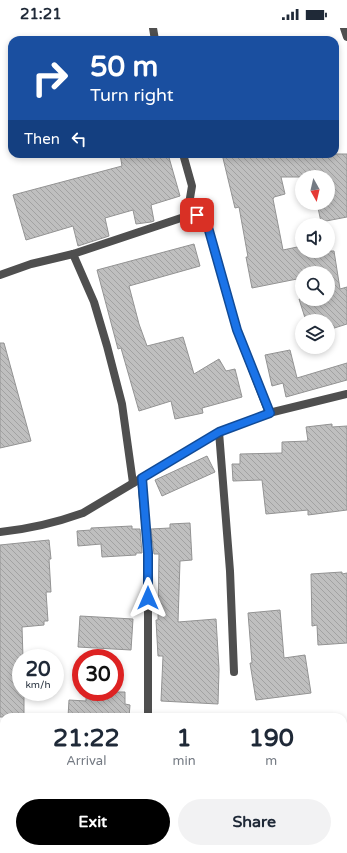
<!DOCTYPE html>
<style>
body{margin:0;font-family:"Varela Round",sans-serif;background:#f2f2f3;color:#1f2937;height:100vh;display:flex;flex-direction:column;font-size:15px;white-space:nowrap}
*{box-sizing:border-box;margin:0}
p{font-size:13px;color:#747a83}
.icon{flex:none;width:22px;height:22px;fill:none;stroke:currentColor;stroke-width:2;stroke-linecap:round;stroke-linejoin:round}
.map{position:relative;flex:1;overflow:hidden}
.drawer{position:absolute;left:0px;top:685px;width:347px;height:140px;display:flex;flex-direction:column;background:#fff;border-radius:12px 12px 0 0;box-shadow:0 2px 6px #0003}
.drawer>*{flex:none}
.banner{position:absolute;left:8px;top:8px;width:331px;height:122px;border-radius:12px;box-shadow:0 2px 6px #0003;background:#1a4fa0;color:#fff;overflow:hidden}
.needle{width:26px;rotate:172deg}
.controls{position:absolute;left:295px;top:142px;display:grid;gap:8px}
.controls a{display:grid;place-items:center;width:40px;height:40px;border-radius:50%;background:#fff;box-shadow:0 2px 6px #0003;font-size:20px}
.speed{position:absolute;left:12px;top:621px;display:flex;gap:8px;font-size:20px;font-weight:700;text-align:center}
.speed>*{display:grid;place-content:center;width:52px;height:52px;border-radius:50%;background:#fff;box-shadow:0 2px 6px #0003;line-height:1}
.speed small{font-size:10px;font-weight:400}
.speed .limit{border:6px solid #d22;background:#fff;color:#111}
.pin{position:absolute;display:grid;place-items:center;width:34px;height:34px;color:#fff;margin:-17px;border-radius:8px;box-shadow:0 2px 6px #0006}
.me{position:absolute;width:44px;margin:-22px;rotate:0deg;stroke-linejoin:round;filter:drop-shadow(0 0 3px #0008)}
.turn{display:flex;align-items:center;gap:14px;height:84px;padding:0 16px;font-size:18px}
.turn .icon{width:52px;height:52px;stroke-width:2.5}
.turn b{display:block;font-size:28px;line-height:34px}
.then{display:flex;align-items:center;height:38px;padding:0 16px;background:#0003;gap:8px;font-size:15px}
.eta{display:flex;justify-content:space-evenly;align-items:center;height:68px;text-align:center}
.eta b{font-size:24px;font-weight:700;line-height:28px}
.button{display:flex;gap:8px;margin-top:auto;padding:8px 16px}
.button a{flex:1;height:46px;border-radius:24px;background:#000;color:#fff;font-size:16px;font-weight:700;line-height:46px;text-align:center}
.button a+a{background:#f2f2f3;color:#1f2937}
.status{display:flex;justify-content:space-between;align-items:center;height:28px;padding:0 20px;background:#fff;direction:ltr}
.status svg{height:11px;fill:currentColor}
.map>svg:first-child{display:block}
.lines{fill:none;stroke-linecap:round;stroke-linejoin:round}
.stream{stroke:#9d9d9d;stroke-width:5}
.building{fill:url(#building-back-hatch);stroke:#939393}
.minor{stroke:#4f4f4f;stroke-width:8}
.route-casing{stroke:#114b97;stroke-width:10}
.route{stroke:#1a73e8;stroke-width:7}
</style>
<div class="status"><b>21:21</b><svg viewBox="0 0 49 12"><path d="M0 12V9h3v3zM5 12V6h3v6zM10 12V3h3v9zM15 12V0h3v12zM26 1h20v11H26zM47 4h2v5h-2z"/></svg></div>
<div class="map">
<svg width="347" height="825" viewBox="0 0 347 825">
<defs>
<pattern id="building-back-hatch" width="6" height="6" patternUnits="userSpaceOnUse"><rect width="6" height="6" fill="#bfbfbf"/><path d="M-1 5l2 2M0 0l6 6M5-1l2 2" fill="none" stroke="#a2a2a2"/></pattern>
</defs>
<rect width="100%" height="100%" fill="#fff"/>
<g class="lines">
<!-- stream -->
<g class="stream">
<path d="M0,800H4"/>
<path d="M343,808L347,807"/>
<path d="M170,821L202,825"/>
<path d="M279,825L294,821"/>
</g>
</g>
<!-- building -->
<g class="building">
<path d="M120,126H168L180,168L151,177L154,193L151,194L136,196L133,182L105,190L109,208L78,218L73,198L26,212L13,167L122,138Z"/>
<path d="M222,126H347V189L321,194L317,175H328V149H281L285,166L274,169L273,171L283,222L302,218V223H334L340,261L347,259V296L328,302V293H306L299,271H328V245H302V250L252,260L246,229H248L239,179L235,180Z"/>
<path d="M194,216L200,238L129,258L139,296L147,318L183,309L194,346L219,331L226,343L235,341L242,369L202,380L203,385L175,391L171,373L139,383L121,320L118,321L97,242Z"/>
<path d="M0,315H4L31,413L0,420Z"/>
<path d="M290,322L297,350L347,335V352L286,369L283,355L272,358L265,327Z"/>
<path d="M332,396V399L347,398V482L308,487V482L266,486L262,452L233,453L232,436H240V426L282,425V414L308,413L306,399Z"/>
<path d="M207,428L215,444L162,468L155,452Z"/>
<path d="M190,495L192,532L180,533L178,594L216,591L219,641L218,676L161,673L163,628H158L156,592H158L159,526H154L151,501L170,500V496Z"/>
<path d="M132,498V501H140L142,525H136V527L102,529L101,516L78,518L77,503L91,502V500Z"/>
<path d="M49,512L51,531H49L51,564H46L48,593H44V597L22,599L23,630H21V664H24V689H0V517Z"/>
<path d="M342,544V546L347,545V615L318,617L317,597L312,598L311,546Z"/>
<path d="M280,582L284,630L305,627L311,665L256,672L250,635H252L248,585Z"/>
<path d="M80,588L133,591L131,622L78,619Z"/>
<path d="M86,664H125V676L130,677L129,689H68L69,672L86,673Z"/>
</g>
<g class="lines">
<!-- minor -->
<g class="minor">
<path d="M153,0L155,12"/>
<path d="M344,0L347,9"/>
<path d="M183,126L192,158L187,188"/>
<path d="M73,226L94,274L107,318L122,376L133,455"/>
<path d="M0,247L31,236L73,226L187,188L197,187L201,188L208,199L212,214L237,302L269,385"/>
<path d="M219,404L230,543L234,644"/>
<path d="M141,450L148,525V689"/>
<path d="M0,504C29,501 55,495 83,485L219,404L269,385L347,366"/>
</g>
</g>
<g class="lines">
<!-- route casing -->
<g class="route-casing">
<path id="route" d="M148,570V525L142,450L219,404L270,385L237,302L208,199L203,190L197,187"/>
</g>
<!-- route -->
<use href="#route" class="route"/>
</g>
</svg>
<div class="controls">
<a><svg class="needle" viewBox="-14 -14 28 28"><path d="M0-13l5 13h-10z" fill="#e53935"/><path d="M0 13l5-13h-10z" fill="#747a83"/></svg></a>
<a><svg class="icon" aria-label="sound" viewBox="0 0 24 24"><path d="M4 9h4l5-4v14l-5-4H4zM17 9q2 3 0 6"/></svg></a>
<a><svg class="icon" aria-label="search" viewBox="0 0 24 24"><circle cx="10" cy="10" r="6"/><path d="M15 15l6 6"/></svg></a>
<a><svg class="icon" aria-label="layers" viewBox="0 0 24 24"><path d="M12 4l9 5-9 5-9-5zM3 14l9 5 9-5"/></svg></a>
</div>
<div class="speed"><div>20<small>km/h</small></div><div class="limit">30</div></div>
<div class="pin" style="left:197px;top:187px;background:#d93025"><svg class="icon" aria-label="arrive" viewBox="0 0 24 24"><path d="M6 21V4h12l-3 4 3 4H6"/></svg></div>
<svg class="me" style="left:148px;top:570px" viewBox="-20 -20 40 40"><path d="M0-17L14 15 0 8-14 15z" fill="#1a73e8" stroke="#fff" stroke-width="4"/></svg>
<div class="banner">
<div class="turn"><svg class="icon" aria-label="right" viewBox="0 0 24 24"><path d="M7 20v-9h11M14 6l5 5-5 5"/></svg><div><b>50 m</b>Turn right</div></div>
<div class="then">Then<svg class="icon" aria-label="left" viewBox="0 0 24 24"><path d="M17 20v-9H6M10 6l-5 5 5 5"/></svg></div>
</div>
<section class="drawer">
<div class="eta">
<div><b>21:22</b><p>Arrival</p></div>
<div><b>1</b><p>min</p></div>
<div><b>190</b><p>m</p></div>
</div>
<div class="button"><a>Exit</a><a>Share</a></div>
</section>
</div>
